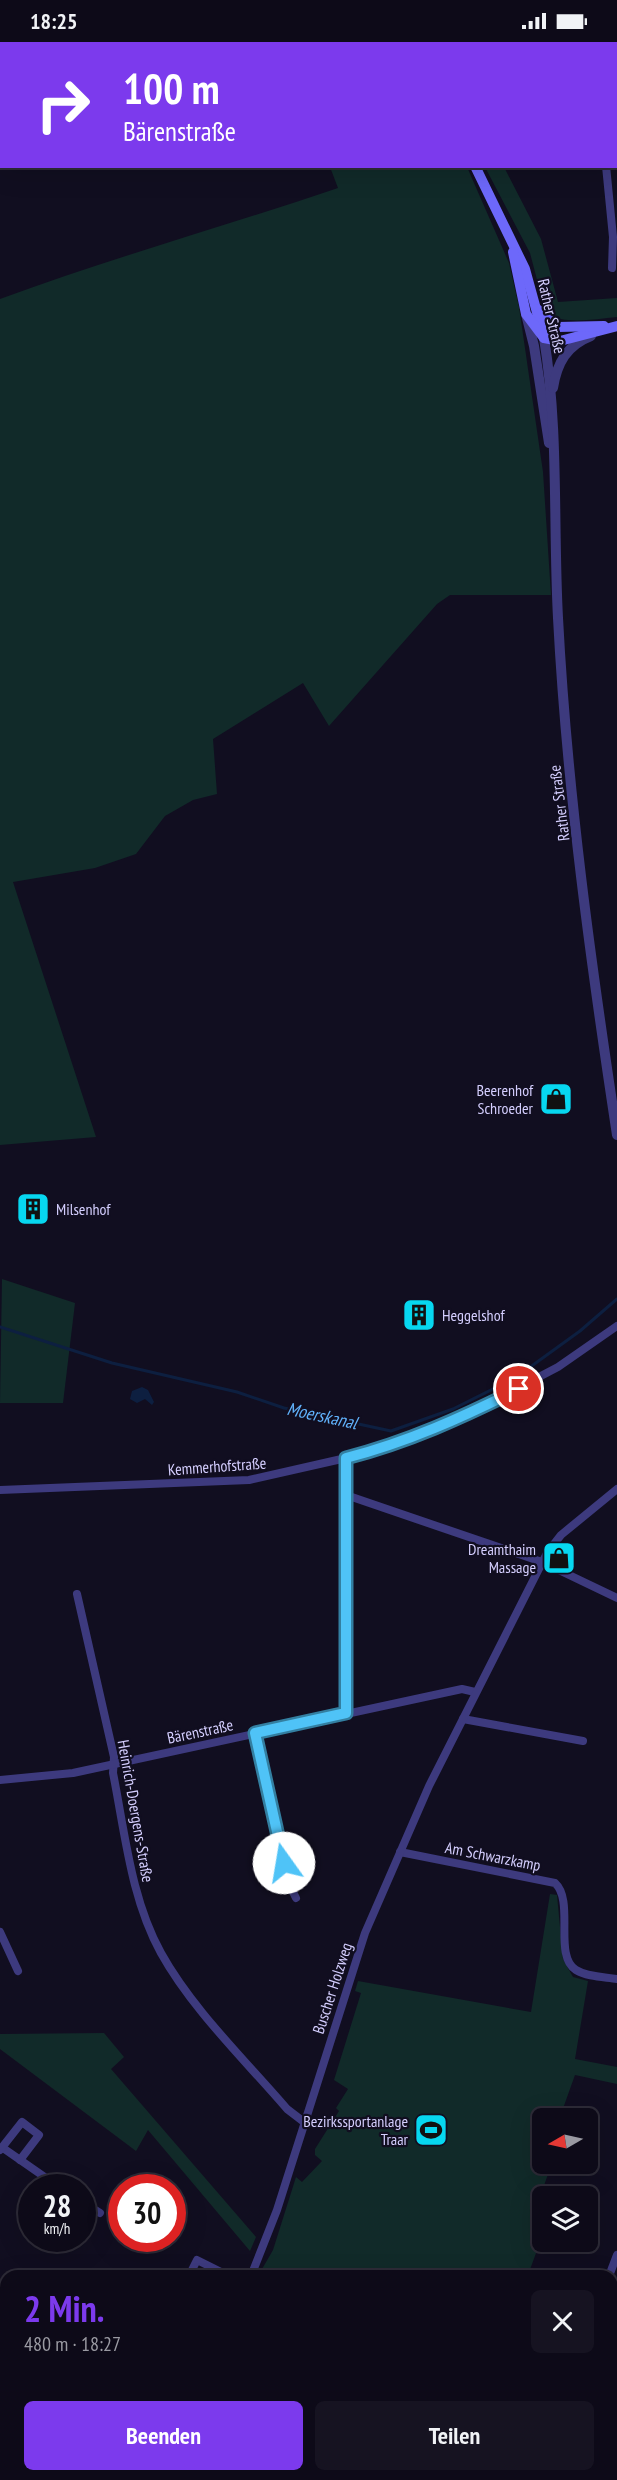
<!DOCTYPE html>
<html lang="de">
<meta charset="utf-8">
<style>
body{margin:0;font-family:"PT Sans Narrow",sans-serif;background:#161321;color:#f1f3f6;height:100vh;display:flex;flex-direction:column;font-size:22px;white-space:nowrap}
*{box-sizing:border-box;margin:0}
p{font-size:20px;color:#9a9aa2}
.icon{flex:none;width:33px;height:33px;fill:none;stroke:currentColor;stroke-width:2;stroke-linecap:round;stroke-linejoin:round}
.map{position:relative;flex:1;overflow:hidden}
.details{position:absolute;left:0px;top:2228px;width:618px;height:212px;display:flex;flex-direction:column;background:#0d0a18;border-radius:18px 18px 0 0;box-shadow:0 6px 24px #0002,0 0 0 2px #2d2b37}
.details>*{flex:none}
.banner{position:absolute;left:0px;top:0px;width:618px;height:126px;box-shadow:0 6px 24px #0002,0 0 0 2px #2d2b37;background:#7c3aed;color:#fff;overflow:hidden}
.needle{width:39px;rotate:261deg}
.fabs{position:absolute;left:532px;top:2066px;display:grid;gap:12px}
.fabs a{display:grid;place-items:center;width:66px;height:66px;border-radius:9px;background:#0d0a18;box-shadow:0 6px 24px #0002,0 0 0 2px #2d2b37;font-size:30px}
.speed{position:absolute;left:18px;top:2132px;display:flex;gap:12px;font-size:30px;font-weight:700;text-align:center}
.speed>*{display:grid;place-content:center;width:78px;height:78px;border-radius:50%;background:#0d0a18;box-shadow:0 6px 24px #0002,0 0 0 2px #2d2b37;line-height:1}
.speed small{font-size:15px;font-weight:400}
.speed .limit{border:9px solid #d22;background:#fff;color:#111}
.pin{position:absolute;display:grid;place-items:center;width:51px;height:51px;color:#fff;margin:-26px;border:3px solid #fff;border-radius:50%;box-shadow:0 2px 6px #0007}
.me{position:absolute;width:66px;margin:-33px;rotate:347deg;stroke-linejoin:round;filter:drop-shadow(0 0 4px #0008)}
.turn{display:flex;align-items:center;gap:21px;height:126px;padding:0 24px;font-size:27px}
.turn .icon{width:78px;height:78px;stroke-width:2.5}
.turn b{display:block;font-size:42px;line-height:51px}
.round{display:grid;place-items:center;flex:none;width:63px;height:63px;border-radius:9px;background:#161321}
.summary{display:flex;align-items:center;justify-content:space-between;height:102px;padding:0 24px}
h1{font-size:36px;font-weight:700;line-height:45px;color:#7c3aed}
.action{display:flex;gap:12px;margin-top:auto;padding:12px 24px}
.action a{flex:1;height:69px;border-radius:9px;background:#7c3aed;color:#fff;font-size:24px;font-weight:700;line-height:69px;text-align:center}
.action a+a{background:#161321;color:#f1f3f6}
.status{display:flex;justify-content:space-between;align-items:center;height:42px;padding:0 30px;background:#0d0a18;direction:ltr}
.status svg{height:16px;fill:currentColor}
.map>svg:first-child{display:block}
.green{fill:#112a29}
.water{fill:#0d1f40}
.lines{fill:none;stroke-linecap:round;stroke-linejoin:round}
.stream{stroke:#0d1f40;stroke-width:3}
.minor{stroke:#3d3a7e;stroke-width:8}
.tertiary{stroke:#3d3a7e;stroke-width:10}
.secondary{stroke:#6d68fa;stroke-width:10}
.route-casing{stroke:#337fa1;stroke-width:15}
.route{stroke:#4fc3f7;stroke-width:10}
.labels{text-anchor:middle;stroke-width:4.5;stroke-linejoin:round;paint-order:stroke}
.street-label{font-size:16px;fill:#d4cefe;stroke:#110e20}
.poi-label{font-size:16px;fill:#d4cefe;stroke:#110e20;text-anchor:end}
.water-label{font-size:18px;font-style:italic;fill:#60b1fa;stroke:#110e20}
</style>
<div class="status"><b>18:25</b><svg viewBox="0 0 49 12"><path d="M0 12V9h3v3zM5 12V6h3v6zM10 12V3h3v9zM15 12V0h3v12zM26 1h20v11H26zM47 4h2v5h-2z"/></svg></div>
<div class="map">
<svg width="617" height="2438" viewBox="0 0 617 2438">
<rect width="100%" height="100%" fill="#110e20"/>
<!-- green -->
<g class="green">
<path d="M330,125H467L509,221L519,265L543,430L551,553H450L437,562L329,684L303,641L213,697L217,752L193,758L165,774L136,812L95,826L13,840L96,1095L0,1103V257C111,216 226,184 338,146Z"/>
<path d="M485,125H504L541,197L558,260L617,256V275C594,277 567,283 546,272L530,211Z"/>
<path d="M2,1237L75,1261L63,1361H0Z"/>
<path d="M550,1852L557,1853L563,1917L573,1935L588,1939L575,2017L617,2025V2042L575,2033L561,2072L569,2076H543V2121H552L536,2166L543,2169V2192L528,2233L258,2234L273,2208L296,2135L302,2140L322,2119L315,2113V2107L339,2069L336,2066L348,2047L334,2038L361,1951L355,1949L358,1939L531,1970Z"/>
<path d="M104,1991L124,2015L111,2027L256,2195L250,2209L148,2088L136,2109L0,2007V1992Z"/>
<path d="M278,2433H424L419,2438H284Z"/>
</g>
<!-- water -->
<path class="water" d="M142,1345L148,1348L154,1360L152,1363L145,1357L137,1361L130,1357L132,1349Z"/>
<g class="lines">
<!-- stream -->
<path class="stream" d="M0,1285L112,1321L237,1350L284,1366L391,1389L453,1367L515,1336L580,1289L617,1257"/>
<!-- minor -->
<g class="minor">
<path d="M606,124L613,195L612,226"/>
<path d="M0,1448L249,1438L346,1416L381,1407L455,1379L558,1325L617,1284"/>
<path d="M346,1453L542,1520L617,1556"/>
<path d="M77,1552L114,1715L113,1731C125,1791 131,1857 161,1911C192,1967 245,2018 287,2067L304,2080"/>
<path d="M346,1671V1416"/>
<path d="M463,1677L583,1699"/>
<path d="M255,1691L289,1842L296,1856"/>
<path d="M0,1738L73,1731L462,1647L475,1650"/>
<path d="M400,1810L555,1841C575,1859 553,1914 576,1928C587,1935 605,1935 617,1937"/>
<path d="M0,1890L18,1929"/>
<path d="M3,2106L59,2145"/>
<path d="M0,2108L22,2080L39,2093L20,2118"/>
<path d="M82,2160L100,2171"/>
<path d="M189,2234L197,2218L229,2234"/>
<path d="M251,2234L277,2168L365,1891L429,1744L547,1511L561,1493L617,1447"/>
<path d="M609,2234L617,2213"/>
<path d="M612,2287L617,2289"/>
<path d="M149,2438L151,2433"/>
<path d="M531,2438L533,2433"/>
</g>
<!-- tertiary -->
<g class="tertiary">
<path d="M87,2L91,0"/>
<path d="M0,42H2"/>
<path d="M526,272L534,304L549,401"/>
<path d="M544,296C559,388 553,482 558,576C567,749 591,922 617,1093"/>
<path d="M553,346C557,321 567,303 591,294"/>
</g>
<!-- secondary -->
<g class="secondary">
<path d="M394,0L396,2"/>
<path d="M475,124L525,227L544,296"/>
<path d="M513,210L526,272L544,296L560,299L617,284"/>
<path d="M537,267L558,285L604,284"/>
<path d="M0,2273L6,2279"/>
<path d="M157,2433L163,2438"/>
</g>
</g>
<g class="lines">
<!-- route casing -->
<g class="route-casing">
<path id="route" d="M284,1821L255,1691L346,1671V1416C408,1400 463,1375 519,1347"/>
</g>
<!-- route -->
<use href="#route" class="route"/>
</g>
<!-- icons -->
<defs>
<g id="shop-square" transform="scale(1.725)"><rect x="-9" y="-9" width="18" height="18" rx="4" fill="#07d7f0" stroke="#110e20"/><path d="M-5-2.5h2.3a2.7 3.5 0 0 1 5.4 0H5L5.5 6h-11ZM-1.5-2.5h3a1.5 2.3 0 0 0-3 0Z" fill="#111"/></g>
<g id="building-square" transform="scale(1.725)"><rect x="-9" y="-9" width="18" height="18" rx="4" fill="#07d7f0" stroke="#110e20"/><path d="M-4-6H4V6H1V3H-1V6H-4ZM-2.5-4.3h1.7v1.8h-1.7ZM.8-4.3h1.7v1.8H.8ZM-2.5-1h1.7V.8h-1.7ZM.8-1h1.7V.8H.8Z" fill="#111"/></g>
<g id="stadium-square" transform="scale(1.725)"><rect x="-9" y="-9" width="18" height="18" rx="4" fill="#07d7f0" stroke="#110e20"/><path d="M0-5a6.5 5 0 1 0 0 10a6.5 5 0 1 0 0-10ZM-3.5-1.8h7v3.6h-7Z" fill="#111"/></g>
</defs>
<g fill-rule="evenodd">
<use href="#shop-square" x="556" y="1057"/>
<use href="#building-square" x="33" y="1167"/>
<use href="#building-square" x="419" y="1273"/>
<use href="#shop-square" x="559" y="1516"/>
<use href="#stadium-square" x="431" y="2088"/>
</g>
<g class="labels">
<!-- street labels -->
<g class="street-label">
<text transform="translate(552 274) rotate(77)" y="6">Rather Straße</text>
<text transform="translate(559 761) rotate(-97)" y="6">Rather Straße</text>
<text transform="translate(217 1424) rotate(-4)" y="6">Kemmerhofstraße</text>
<text transform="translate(200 1689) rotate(-12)" y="6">Bärenstraße</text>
<text transform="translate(136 1769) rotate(80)" y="6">Heinrich-Doergens-Straße</text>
<text transform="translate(493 1814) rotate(11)" y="6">Am Schwarzkamp</text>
<text transform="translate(332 1946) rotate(-72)" y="6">Buscher Holzweg</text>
</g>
<!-- poi labels -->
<g class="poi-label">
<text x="533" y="1054">Beerenhof<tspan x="533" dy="18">Schroeder</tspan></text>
<text x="56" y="1173" text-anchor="start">Milsenhof</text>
<text x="442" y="1279" text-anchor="start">Heggelshof</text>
<text x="536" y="1513">Dreamthaim<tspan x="536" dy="18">Massage</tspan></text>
<text x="408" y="2085">Bezirkssportanlage<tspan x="408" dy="18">Traar</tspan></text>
</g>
<!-- water labels -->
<g class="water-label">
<text transform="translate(322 1374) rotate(12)" y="6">Moerskanal</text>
</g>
</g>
</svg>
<div class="fabs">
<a><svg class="needle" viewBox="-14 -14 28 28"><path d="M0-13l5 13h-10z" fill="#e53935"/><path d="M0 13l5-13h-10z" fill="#9a9aa2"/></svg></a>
<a><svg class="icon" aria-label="layers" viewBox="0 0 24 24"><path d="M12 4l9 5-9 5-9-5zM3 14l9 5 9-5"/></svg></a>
</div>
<div class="speed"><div>28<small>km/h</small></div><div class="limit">30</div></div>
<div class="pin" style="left:519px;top:1347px;background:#d93025"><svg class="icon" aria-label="arrive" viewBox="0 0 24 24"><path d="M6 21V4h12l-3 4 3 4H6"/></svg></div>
<svg class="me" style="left:284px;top:1821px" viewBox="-20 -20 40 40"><circle r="19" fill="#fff"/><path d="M0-13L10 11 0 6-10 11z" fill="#4fc3f7"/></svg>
<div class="banner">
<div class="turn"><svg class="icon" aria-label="right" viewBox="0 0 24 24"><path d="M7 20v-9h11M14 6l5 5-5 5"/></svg><div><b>100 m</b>Bärenstraße</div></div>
</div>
<section class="details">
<div class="summary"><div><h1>2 Min.</h1><p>480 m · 18:27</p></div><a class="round"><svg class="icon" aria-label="close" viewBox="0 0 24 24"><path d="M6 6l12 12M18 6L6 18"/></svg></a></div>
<div class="action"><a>Beenden</a><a>Teilen</a></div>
</section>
</div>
